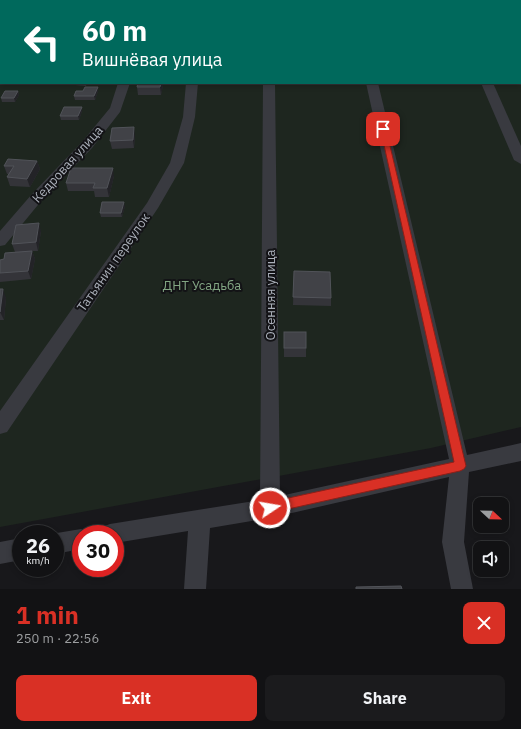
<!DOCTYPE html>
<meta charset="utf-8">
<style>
body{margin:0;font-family:"IBM Plex Sans",sans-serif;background:#1b1b1d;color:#f1f3f6;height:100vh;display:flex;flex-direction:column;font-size:15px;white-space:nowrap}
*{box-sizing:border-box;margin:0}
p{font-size:13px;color:#9c9ea0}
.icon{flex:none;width:22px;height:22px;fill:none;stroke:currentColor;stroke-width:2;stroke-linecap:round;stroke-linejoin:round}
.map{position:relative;height:589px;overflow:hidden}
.details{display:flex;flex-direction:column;background:#121214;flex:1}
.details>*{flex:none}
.top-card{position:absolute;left:0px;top:0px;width:521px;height:84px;box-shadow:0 2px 6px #0003,0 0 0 1px #313234;background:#00695c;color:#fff;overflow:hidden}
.needle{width:26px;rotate:112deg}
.buttons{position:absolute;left:473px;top:497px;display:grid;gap:8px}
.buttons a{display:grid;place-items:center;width:36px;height:36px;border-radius:8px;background:#121214;box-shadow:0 2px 6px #0003,0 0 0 1px #313234;font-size:20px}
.speed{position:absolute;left:12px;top:525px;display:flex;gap:8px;font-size:20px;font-weight:700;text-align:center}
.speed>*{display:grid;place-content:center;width:52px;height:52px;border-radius:50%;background:#121214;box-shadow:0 2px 6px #0003,0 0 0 1px #313234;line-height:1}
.speed small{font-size:10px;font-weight:400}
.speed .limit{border:6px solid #d22;background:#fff;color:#111}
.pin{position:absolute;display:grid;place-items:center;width:34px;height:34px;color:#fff;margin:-17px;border-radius:8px;box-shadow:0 2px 6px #0006}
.me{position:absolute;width:44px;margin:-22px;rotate:78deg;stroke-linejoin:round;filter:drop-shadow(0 0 3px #0008)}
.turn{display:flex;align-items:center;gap:14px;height:84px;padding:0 16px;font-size:18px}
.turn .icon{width:52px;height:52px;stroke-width:2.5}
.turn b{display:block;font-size:28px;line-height:34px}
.round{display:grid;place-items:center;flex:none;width:42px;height:42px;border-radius:8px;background:#1b1b1d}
.headline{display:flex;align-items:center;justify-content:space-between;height:68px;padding:0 16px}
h1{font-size:24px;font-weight:700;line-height:30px;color:#d93025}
.cta{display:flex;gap:8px;margin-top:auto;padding:8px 16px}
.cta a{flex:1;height:46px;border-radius:8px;background:#d93025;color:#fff;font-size:16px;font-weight:700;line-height:46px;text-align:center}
.cta a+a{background:#1b1b1d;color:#f1f3f6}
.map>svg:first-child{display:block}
.green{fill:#1e261f;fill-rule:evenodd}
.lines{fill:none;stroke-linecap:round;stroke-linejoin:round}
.minor{fill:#393a40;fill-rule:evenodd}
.wall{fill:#343439}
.shaded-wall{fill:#232327}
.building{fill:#414247;stroke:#515359}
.route{fill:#d93025;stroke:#8d1f18}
.labels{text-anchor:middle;stroke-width:4;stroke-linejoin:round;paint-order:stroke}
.street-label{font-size:13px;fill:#abb0ba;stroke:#131316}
.park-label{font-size:13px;fill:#82a583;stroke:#131316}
</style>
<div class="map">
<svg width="521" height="589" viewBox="0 0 521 589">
<rect width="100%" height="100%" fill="#18181b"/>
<!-- green -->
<path class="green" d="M0,0H521V427L431,448L0,527ZM1,1H520V83H1Z"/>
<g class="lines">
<!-- minor -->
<g class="minor">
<rect x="80" y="0" width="10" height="1"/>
<rect x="169" y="0" width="10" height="1"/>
<rect x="265" y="0" width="10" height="1"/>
<rect x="362" y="0" width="10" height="1"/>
<path d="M447,0H457L458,1H448Z"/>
<rect x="0" y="4" width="1" height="6"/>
<rect x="520" y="5" width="1" height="6"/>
<path d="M118,83H130L120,112L92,148L42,200L5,245L0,246V231L32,194L82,142L110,108Z"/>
<path d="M186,83H198L195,117L184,163L158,208L7,432L0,434V411L147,203L170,163L183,117Z"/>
<path d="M263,83H275L280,496L449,459L366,83H378L467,455L521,443V461L469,472L464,542L473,589H451L442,542L449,477L270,518L210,528L206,589H184L188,531L115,543V534H99L102,527L110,524L260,500Z"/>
<path d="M481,83H493L521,146V164L514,160Z"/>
<path d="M81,529L89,532L90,534H81V549L55,554V534H51Z"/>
<path d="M21,538V560L0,564V542Z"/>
</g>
</g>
<!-- wall -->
<g class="wall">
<path d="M521,9V18L520,16Z"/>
<rect x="0" y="12" width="1" height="17"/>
<path d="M74,83H87L86,86L75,85Z"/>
<path d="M163,85L161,95H138L137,87Z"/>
<path d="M98,87V91L95,100H75L74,96L83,91Z"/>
<path d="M18,91L19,95L15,102H2L1,98Z"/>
<path d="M82,107V111L79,120H61L60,116Z"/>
<path d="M135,135L134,148L112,149L110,141Z"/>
<path d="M37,161L40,169L30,187L10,186L7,177L9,174H7L4,166Z"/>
<path d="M114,176L109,197H95L94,191H68L66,183Z"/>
<path d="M125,206L122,217H101L100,213Z"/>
<path d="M41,231L38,251H32L35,259L31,279L0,282V260L4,259L15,252L12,244Z"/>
<path d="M294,271L331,298V306L293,305Z"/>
<path d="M0,289L6,298L4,320H0Z"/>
<path d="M284,332L306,348V357H284Z"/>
</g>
<!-- shaded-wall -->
<g class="shaded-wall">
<path d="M161,83H163V85L161,95L160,87Z"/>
<path d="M98,87V91L95,100L94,96Z"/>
<path d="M18,91L19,95L15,102L14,98Z"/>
<path d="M82,107V111L79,120L78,116Z"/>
<path d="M134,127L135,135L134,148L133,140Z"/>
<path d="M37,161L40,169L30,187L27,179Z"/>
<path d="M113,168L114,176L109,197L107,188Z"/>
<path d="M124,202L125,206L122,217L121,213Z"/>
<path d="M39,223L41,231L38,251L36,242Z"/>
<path d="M32,251L35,259L31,279L28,271Z"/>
<path d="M3,289L6,298L4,320L0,312Z"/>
</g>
<!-- building -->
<g class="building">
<rect x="0" y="12" width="1" height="10"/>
<path d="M138,83H161L160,87H137Z"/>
<path d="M85,87H98L94,96H74L76,91H83Z"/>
<path d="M5,91H18L14,98H1Z"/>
<path d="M64,107H82L78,116H60Z"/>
<path d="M134,127L133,140L110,141L112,128Z"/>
<path d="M8,159L37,161L27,179L7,177L14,166H4Z"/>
<path d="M71,168H113L107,188H93L95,183H66Z"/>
<path d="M102,202H124L121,213H100Z"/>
<path d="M39,223L36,242L12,244L16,225Z"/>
<path d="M32,251L28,271L0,273V260L4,259L5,253Z"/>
<path d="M294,271L330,272L331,298L293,297Z"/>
<path d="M0,289H3L0,312Z"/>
<rect x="284" y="332" width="22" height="16"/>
<path d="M401,586L402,589H356V587Z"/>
</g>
<!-- route -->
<path class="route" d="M380,127L386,129L466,466L464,469L460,471L270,513L266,512L264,508L266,504L270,502L454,462Z"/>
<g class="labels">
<!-- street labels -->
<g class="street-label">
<text transform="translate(67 164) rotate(-48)" y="5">Кедровая улица</text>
<text transform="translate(113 262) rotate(-55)" y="5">Татьянин переулок</text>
<text transform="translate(270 295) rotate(-90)" y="5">Осенняя улица</text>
</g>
<!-- park labels -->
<g class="park-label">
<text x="202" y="290">ДНТ Усадьба</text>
</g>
</g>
</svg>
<div class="buttons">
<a><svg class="needle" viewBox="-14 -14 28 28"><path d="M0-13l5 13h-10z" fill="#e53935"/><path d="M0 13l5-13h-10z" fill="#9c9ea0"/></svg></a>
<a><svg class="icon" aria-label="sound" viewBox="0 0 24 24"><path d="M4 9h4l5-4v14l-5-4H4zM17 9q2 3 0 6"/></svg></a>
</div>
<div class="speed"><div>26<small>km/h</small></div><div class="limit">30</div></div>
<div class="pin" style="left:383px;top:129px;background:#d93025"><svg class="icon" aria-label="arrive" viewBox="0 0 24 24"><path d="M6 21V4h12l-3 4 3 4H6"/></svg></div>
<svg class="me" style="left:270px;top:508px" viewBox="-20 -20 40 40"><circle r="17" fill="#d93025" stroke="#fff" stroke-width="3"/><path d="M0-11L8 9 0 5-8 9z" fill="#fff"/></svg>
<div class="top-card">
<div class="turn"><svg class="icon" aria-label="left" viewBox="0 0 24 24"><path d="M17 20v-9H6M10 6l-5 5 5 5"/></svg><div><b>60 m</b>Вишнёвая улица</div></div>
</div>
</div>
<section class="details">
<div class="headline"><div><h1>1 min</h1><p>250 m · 22:56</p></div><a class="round" style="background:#d93025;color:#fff"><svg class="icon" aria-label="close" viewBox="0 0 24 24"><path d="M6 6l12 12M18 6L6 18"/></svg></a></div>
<div class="cta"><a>Exit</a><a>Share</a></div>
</section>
